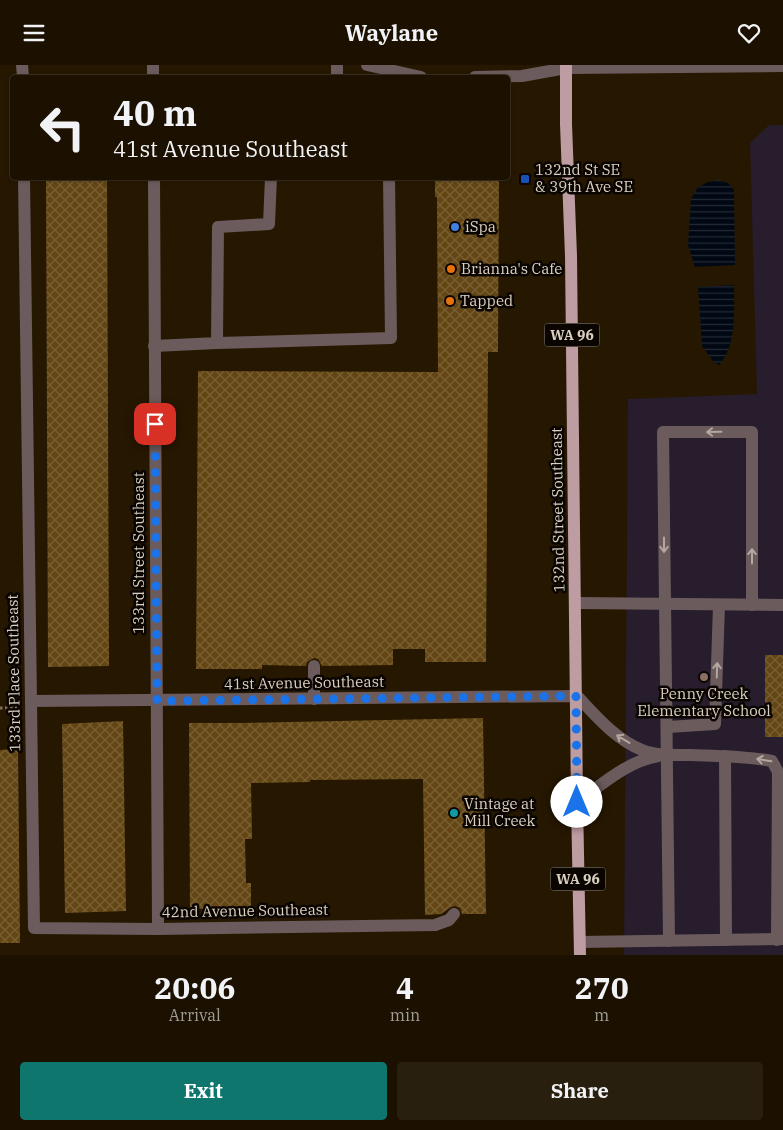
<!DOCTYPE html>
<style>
body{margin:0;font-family:"IBM Plex Serif",serif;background:#291f0f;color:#f1f3f6;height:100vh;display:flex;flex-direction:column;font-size:19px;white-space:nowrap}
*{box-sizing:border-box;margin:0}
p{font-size:16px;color:#a09d99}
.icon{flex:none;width:28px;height:28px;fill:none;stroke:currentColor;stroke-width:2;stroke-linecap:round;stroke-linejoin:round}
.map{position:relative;height:890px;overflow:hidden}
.sheet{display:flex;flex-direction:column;background:#1c1100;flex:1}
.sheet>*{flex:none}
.guide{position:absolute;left:10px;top:10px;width:500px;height:105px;border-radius:5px;box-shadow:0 1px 4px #0004,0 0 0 1px #3a3122;background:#1c1100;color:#f1f3f6;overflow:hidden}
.pin{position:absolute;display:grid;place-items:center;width:42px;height:42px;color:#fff;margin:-21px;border-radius:10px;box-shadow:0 2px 8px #0006}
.me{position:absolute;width:55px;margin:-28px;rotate:0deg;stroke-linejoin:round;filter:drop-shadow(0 0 4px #0008)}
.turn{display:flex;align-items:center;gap:18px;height:105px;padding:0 20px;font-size:22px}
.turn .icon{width:65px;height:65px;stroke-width:2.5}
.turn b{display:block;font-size:35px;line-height:42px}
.eta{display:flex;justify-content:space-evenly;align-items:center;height:85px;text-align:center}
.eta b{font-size:30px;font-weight:700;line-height:35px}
.primary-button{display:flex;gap:10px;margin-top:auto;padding:10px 20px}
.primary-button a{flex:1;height:58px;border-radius:5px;background:#0f766e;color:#fff;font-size:20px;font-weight:700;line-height:58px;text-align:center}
.primary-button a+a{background:#291f0f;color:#f1f3f6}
header{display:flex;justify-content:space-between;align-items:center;height:65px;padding:0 20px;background:#1c1100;font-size:22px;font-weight:700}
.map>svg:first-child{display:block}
.education{fill:#271d2c}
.water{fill:url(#water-rules)}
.building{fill:url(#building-cross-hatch)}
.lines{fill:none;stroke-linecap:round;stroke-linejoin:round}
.path{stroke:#7c6f5c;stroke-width:3;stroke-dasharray:2.5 2.5;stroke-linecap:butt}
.minor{stroke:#6b5b5d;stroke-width:12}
.major{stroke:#bd9ca2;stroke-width:12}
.oneway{stroke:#b3a79e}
.route{stroke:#1a73e8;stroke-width:9;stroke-dasharray:0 16.2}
.transit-dot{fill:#1a4fb4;stroke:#0a0500;stroke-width:2}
.shop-dot{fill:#3f7fe0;stroke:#0a0500;stroke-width:2}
.food-dot{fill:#e8710a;stroke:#0a0500;stroke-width:2}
.education-dot{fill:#8d6e63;stroke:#0a0500;stroke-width:2}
.culture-dot{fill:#0f9aa8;stroke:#0a0500;stroke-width:2}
.labels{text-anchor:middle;stroke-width:5;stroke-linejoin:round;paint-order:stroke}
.shield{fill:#0a0500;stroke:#9c9387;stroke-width:1}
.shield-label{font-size:14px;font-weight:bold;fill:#dad0c1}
.poi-label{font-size:15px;fill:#dad0c1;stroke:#0a0500;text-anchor:start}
.street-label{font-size:15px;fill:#dad0c1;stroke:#0a0500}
</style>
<header><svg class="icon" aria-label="menu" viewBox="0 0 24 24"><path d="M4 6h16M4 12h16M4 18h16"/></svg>Waylane<svg class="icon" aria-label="heart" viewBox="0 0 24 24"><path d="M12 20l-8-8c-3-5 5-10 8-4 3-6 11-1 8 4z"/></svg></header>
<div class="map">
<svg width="783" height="890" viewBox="0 0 783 890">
<defs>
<pattern id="water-rules" width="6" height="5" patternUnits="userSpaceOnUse" patternTransform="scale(1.25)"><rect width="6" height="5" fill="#000814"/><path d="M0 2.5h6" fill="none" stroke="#252b34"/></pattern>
<pattern id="building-cross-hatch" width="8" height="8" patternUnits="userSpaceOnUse" patternTransform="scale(1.25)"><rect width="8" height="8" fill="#634614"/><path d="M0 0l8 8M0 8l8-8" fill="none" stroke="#796034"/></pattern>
</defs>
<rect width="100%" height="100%" fill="#261700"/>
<!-- education -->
<path class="education" d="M769,60H783V890H624L628,334L757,329L750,78Z"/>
<!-- water -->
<g class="water">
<path d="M718,115L728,118L734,125L735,200L695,202L688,180L691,134L698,122L708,117Z"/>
<path d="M734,220C734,246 737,280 719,300L713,296L702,281L698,222Z"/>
</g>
<!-- building -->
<g class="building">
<path d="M46,112H107L109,601L48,602Z"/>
<path d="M435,112H499L498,287H488L486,597H425V584H393V600L322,601L318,594L314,593L307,597L306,601L262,600V604H196L198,306L438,307L437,132H435Z"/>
<rect x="765" y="590" width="18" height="82"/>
<path d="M483,653L486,849H462L460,843L455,841L451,842L441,849L425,850L423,714L310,715V717L251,718L252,774H245L246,818H251V844H190L189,658H242Z"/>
<path d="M123,656L126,846L65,848L62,659Z"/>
<path d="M18,684L20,878H0V685Z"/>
</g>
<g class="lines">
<!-- path -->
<path class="path" d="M0,643H17"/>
<!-- minor -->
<g class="minor">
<path d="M22,0L23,12"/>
<path d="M153,0V12"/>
<path d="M367,0L421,12"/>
<path d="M337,12V0"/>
<path d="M475,12L522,11L566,3L783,1"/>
<path d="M24,112L34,863L158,864L435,860L449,855L454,849"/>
<path d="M154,112L158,864"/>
<path d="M217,278L391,273L389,112"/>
<path d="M154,281L217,278L218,162L269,159L271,112"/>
<path d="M576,538L783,540"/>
<path d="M314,634V601"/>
<path d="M31,636L577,631C596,651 615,674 642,685C657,691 676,690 691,690C719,691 746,691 772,696L778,707L777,875"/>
<path d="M668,662L715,659L719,540"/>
<path d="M725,691L726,875"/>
<path d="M577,737C603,719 626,697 658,691"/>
<path d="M669,876L663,367H752V540"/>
<path d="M580,877L783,874"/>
</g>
<!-- major -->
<path class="major" d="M566,0V59L571,191L577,737L580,890"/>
</g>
<!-- one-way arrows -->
<defs><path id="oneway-shaft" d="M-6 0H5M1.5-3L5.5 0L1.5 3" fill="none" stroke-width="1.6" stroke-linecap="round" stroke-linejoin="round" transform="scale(1.25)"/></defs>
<g class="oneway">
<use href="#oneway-shaft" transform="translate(714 367) rotate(179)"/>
<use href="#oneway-shaft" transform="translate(664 480) rotate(90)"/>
<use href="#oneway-shaft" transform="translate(752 491) rotate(-90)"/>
<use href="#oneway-shaft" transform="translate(717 605) rotate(-88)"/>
<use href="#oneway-shaft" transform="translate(623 674) rotate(-149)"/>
<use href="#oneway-shaft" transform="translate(764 695) rotate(-171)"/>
</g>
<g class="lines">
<!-- route -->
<path class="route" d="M155,359L157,636L576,631L577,737"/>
</g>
<!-- markers -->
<rect class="transit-dot" x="520" y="109" width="10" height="10" rx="2.5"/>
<circle class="shop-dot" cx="455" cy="162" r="5"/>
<g class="food-dot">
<circle cx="451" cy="204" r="5"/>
<circle cx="450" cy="236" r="5"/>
</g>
<circle class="education-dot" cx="704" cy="612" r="5"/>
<circle class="culture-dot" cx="454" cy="748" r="5"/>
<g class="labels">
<!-- shield labels -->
<g class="shield">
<rect x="544.5" y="258.5" width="55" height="23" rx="4"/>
<rect x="550.5" y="802.5" width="55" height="23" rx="4"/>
</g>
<g class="shield-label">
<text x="572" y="275">WA 96</text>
<text x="578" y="819">WA 96</text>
</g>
<!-- poi labels -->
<g class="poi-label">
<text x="535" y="110">132nd St SE<tspan x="535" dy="17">&amp; 39th Ave SE</tspan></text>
<text x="465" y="167">iSpa</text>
<text x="461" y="209">Brianna's Cafe</text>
<text x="460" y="241">Tapped</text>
<text x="704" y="634" text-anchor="middle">Penny Creek<tspan x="704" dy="17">Elementary School</tspan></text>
<text x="464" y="744">Vintage at<tspan x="464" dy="17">Mill Creek</tspan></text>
</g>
<!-- street labels -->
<g class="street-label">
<text transform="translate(558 445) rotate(-91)" y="5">132nd Street Southeast</text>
<text transform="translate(139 488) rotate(-90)" y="5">133rd Street Southeast</text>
<text transform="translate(14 608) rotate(-91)" y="5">133rd Place Southeast</text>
<text transform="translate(304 618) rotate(-1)" y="5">41st Avenue Southeast</text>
<text transform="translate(245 846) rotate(-1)" y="5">42nd Avenue Southeast</text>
</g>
</g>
</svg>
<div class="pin" style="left:155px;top:359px;background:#d93025"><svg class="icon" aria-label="arrive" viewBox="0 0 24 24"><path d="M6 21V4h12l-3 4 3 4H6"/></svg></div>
<svg class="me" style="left:577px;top:737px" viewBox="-20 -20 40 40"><circle r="19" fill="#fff"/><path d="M0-13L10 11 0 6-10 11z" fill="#1a73e8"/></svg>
<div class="guide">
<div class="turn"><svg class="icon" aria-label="left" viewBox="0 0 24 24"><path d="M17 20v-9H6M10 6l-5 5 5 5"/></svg><div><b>40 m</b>41st Avenue Southeast</div></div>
</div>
</div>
<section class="sheet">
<div class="eta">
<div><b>20:06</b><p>Arrival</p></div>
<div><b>4</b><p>min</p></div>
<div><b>270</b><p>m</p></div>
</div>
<div class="primary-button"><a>Exit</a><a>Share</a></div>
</section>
